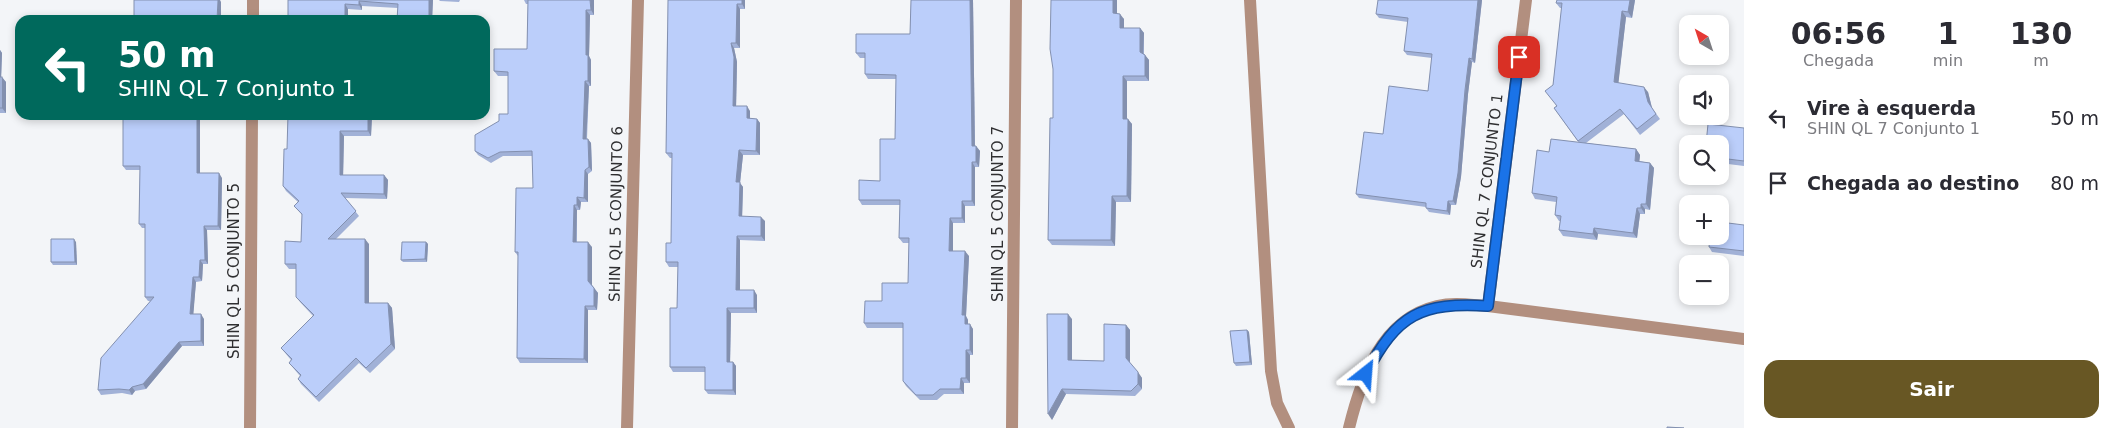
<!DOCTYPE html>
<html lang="pt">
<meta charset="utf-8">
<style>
body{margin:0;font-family:"DejaVu Sans",sans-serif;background:#f2f2f3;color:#2b2b33;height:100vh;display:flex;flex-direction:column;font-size:19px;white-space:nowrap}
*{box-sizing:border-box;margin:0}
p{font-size:16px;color:#7c7c81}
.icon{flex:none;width:28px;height:28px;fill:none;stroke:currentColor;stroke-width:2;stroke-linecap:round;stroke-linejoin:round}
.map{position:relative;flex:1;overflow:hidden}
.sheet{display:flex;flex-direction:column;background:#fff;width:375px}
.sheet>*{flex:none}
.top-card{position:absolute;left:15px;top:15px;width:475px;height:105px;border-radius:15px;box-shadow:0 2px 8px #0003;background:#00695c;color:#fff;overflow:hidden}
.needle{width:32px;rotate:321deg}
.buttons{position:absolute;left:1679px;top:15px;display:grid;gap:10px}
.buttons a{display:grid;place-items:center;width:50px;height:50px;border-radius:10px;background:#fff;box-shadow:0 2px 8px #0003;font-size:25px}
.pin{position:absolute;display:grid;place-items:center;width:42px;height:42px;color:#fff;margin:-21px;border-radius:10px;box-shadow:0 2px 8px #0006}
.me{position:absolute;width:55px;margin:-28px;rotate:28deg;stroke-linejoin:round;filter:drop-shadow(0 0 4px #0008)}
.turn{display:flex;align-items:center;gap:18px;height:105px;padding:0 20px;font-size:22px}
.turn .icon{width:65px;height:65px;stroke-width:2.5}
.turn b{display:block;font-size:35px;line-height:42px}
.eta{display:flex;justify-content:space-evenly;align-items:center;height:85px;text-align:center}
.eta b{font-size:30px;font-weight:800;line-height:35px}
.action{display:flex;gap:10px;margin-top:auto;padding:10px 20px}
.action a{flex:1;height:58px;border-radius:15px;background:#685724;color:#fff;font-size:20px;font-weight:800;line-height:58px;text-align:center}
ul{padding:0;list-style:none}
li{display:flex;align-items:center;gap:15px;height:65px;padding:0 20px}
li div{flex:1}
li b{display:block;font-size:19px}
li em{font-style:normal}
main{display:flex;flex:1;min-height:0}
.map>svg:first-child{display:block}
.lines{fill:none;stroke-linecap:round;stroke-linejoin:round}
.minor{stroke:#b28f7f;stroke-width:12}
.wall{fill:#a1b1d7}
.shaded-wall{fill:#8390af}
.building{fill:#bbcefa;stroke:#8390af}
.route-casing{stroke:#114b97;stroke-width:12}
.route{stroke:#1a73e8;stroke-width:9}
.labels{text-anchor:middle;stroke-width:4.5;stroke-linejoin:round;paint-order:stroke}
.street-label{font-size:15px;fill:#2f2f31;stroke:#f3f5f8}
</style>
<main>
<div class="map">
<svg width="1744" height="428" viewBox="0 0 1744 428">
<rect width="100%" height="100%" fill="#f3f5f8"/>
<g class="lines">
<!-- minor -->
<g class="minor">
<path d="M1250,0L1271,371L1277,403L1289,428"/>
<path d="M253,20V0"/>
<path d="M1488,306L1526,0"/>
<path d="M250,428L252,115"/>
<path d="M627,428L638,0"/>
<path d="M1012,428L1016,0"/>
<path d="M1349,428C1361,379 1381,319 1437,306C1454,302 1471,305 1488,306L1744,339"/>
</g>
</g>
<!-- wall -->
<g class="wall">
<path d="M288,0H433L432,20H397L398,8L362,6V10L348,9V20H288Z"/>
<path d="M439,0H460L459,2L440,1Z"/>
<path d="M524,0H594V15H590L589,56L591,60V86H589L587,139L591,143L592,171L588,174V202H581L580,210H577V242L592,247V285L598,293L597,310H588V363H520L517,358L518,256L515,252L533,188V156H503L491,163L478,155L475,151L499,121L508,114V76H498L494,71L527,49L528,4H526Z"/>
<path d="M745,0V9H740V48H734L737,62L736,106L750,111V118L757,119L760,123V155H743L740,183L743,187L742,216L765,221V241L740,240V290L757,295V313H731L730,362H733L736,366V395L708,394L705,390V372H673L670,367L677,308L678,267H669L666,262L671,243L672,158H670L666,153L667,32Z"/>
<path d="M911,0H973L975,146H976L980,151L979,167H975V206H965V223H953V251L969,256L966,316L968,320V324L973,329V355H970V383H964V394H944L937,400H920L906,386L903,381V328H867L864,323L882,301L908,283L909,243H903L899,238L900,205H862L859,200L880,181L895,139L896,79H868L865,74V58H860L856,53L910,34Z"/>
<path d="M1051,0H1117V14L1124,19V28H1140L1144,33V54L1149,60V81H1127V119L1132,124L1131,202H1116L1115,246L1052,245L1048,240L1053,118V69Z"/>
<path d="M1482,0L1475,63L1472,62L1468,94L1461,177L1456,205H1451L1450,215L1429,212L1426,208V207L1359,198L1356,194L1383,134L1428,91L1432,58L1407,55L1404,51L1408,22L1379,18L1376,14Z"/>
<path d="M1635,0L1632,18L1626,17L1618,83L1648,92L1652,108L1660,119L1640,135L1624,114L1586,143L1636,149L1640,155L1639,161L1650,163L1654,168L1650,210L1645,209V214H1640L1637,238L1598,234L1597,240L1563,236L1559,230L1560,221H1559L1555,215L1556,202L1535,199L1532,193L1549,152L1579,143L1554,108L1556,106L1553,85L1562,8H1560L1556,3Z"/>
<path d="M0,50L2,53L1,77L6,82V113H0Z"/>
<path d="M123,115H200V173L222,178L221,230H207L208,264H203L202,281L196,282L193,314L204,319V346H182L146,389L135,391L132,395L122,393L101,395L98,390L150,301H148L145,297V228H142L139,224L140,170H126L123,166Z"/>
<path d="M372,116L371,136H344L343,175H384L388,180L387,199L345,198L359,216L336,239L369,244V303H388L392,308L395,349L370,373L359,363L319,402L301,384L298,379L300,376L289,363L291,360L281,348L313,316L300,302L296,297V269H289L285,264L301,242L302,215L294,206L298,202L286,191L283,186L287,149Z"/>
<path d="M1744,128V166L1720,163V144Z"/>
<path d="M1744,225V256L1712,252L1709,247Z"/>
<path d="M76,242L77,265H53L51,262Z"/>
<path d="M426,242L428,244L427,262H403L401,260Z"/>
<path d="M1072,319V360L1104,361L1126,325L1130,330V363L1142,378V389L1135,396L1066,394L1052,420Z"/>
<path d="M1247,330L1249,332L1252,365L1236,366L1234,363Z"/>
</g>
<!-- shaded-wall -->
<g class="shaded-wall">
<path d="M218,0H220L221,2V20H217Z"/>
<path d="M429,0H433L432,20H429Z"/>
<path d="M590,0H594V15L591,10Z"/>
<path d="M742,0H745V9L742,4Z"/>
<path d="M970,0H973L975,151L972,146Z"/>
<path d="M1113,0H1117V19L1113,13Z"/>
<path d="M1478,0H1482L1475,63L1472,59Z"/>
<path d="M1630,0H1635L1632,18L1628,12Z"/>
<path d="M359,1L362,6V10L359,5Z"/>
<path d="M345,4L348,9V20H345Z"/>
<path d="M737,4L740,9V48L736,43Z"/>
<path d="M586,10L590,15L589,56L591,60V86L588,81L586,55Z"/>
<path d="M1622,11L1626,17L1618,87L1614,82Z"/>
<path d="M1120,14L1124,19V33L1120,28Z"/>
<path d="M1140,28L1144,33L1143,58L1140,52Z"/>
<path d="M731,43L734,48L737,62L736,110L733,106Z"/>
<path d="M0,50L2,53L1,82L0,81Z"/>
<path d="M1145,55L1149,60V81L1145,76Z"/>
<path d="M1469,58L1472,62L1468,94L1461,177L1456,205L1453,201Z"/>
<path d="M1123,76L1127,81V124L1123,119Z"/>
<path d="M2,77L6,82V113L2,108Z"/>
<path d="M585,81L589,86L586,143L583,139Z"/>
<path d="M1644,87L1648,92L1652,108L1648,102Z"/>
<path d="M747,106L750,111V123L747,118Z"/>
<path d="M197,115H200V178L197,173Z"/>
<path d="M368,115H371L372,116L371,136L368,131Z"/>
<path d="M757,119L760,123V155L756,151Z"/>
<path d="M1128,119L1132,124L1131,202L1127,196Z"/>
<path d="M340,131L344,136L343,180L340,175Z"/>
<path d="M588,139L591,143L592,171L589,167Z"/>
<path d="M976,146L980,151L979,167L976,162Z"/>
<path d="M1636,149L1640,155L1639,166L1635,161Z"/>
<path d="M739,150L743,155L740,183L743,187L742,221L739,216L736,182Z"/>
<path d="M972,162L975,167V206L972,201Z"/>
<path d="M1650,163L1654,168L1650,210L1646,204Z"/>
<path d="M585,170L588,174V202L584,198Z"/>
<path d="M219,173L222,178L221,230L218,226Z"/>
<path d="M384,175L388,180L387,199L384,194Z"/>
<path d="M1112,196L1116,202L1115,246L1111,240Z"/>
<path d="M577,197L581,202L580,210L577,205Z"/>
<path d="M962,201L965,206V223L962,218Z"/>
<path d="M1448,201L1451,205L1450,215L1447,211Z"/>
<path d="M1641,204L1645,209V214L1641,208Z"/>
<path d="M574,205L577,210L576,247L573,242Z"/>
<path d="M1637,208L1640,214L1637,238L1633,233Z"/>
<path d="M761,217L765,221V241L761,236Z"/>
<path d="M950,218L953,223V256L949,251Z"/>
<path d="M204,226L207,230L208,264L205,260Z"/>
<path d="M1594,228L1598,234L1597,240L1593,234Z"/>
<path d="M737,236L740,240V295L736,290Z"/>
<path d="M74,239L76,242L77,265L75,262Z"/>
<path d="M365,239L369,244V308L365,303Z"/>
<path d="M426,242L428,244L427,262L425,259Z"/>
<path d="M588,242L592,247V286L588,281Z"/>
<path d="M965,251L969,256L966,316L968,320V329L965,324L962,315Z"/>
<path d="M200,260L203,264L202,281L199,277Z"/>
<path d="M193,277L196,282L193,319L190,314Z"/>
<path d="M594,288L598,293L597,310L594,306Z"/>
<path d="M754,290L757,295V313L754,308Z"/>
<path d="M388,303L392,308L395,349L391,344Z"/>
<path d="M585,306L588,310V363L584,359Z"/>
<path d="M727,308L731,313L730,366L727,362Z"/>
<path d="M201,314L204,319V346L201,341Z"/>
<path d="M1068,314L1072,319V366L1068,360Z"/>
<path d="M970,324L973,329V355L970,350Z"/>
<path d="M1126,325L1130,330V364L1126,358Z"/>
<path d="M1247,330L1249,332L1252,365L1250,362Z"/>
<path d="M179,342L182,346L146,389L143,384Z"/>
<path d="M966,350L970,355V383L966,378Z"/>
<path d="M733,362L736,366V395L733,390Z"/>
<path d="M1138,372L1142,378V389L1138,384Z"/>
<path d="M961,378L964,383V394L960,389Z"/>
<path d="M132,387L135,391L132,395L129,390Z"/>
<path d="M1062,389L1066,394L1052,420L1048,414Z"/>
</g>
<!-- building -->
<g class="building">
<path d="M134,0H218L217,20H134Z"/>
<path d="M288,0H429V20H397L398,4L359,1V5L345,4V20H288Z"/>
<path d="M528,0H590L591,10H586V55H588V81H585L583,139H588L589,167L585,170L584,198L577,197V205H574L573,242H588V281L594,288V306H585L584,359L517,358L518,252H515L516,188H533L532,151L500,152L488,158L475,151V135L499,121V114H508V72L494,71V49H527Z"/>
<path d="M668,0H742V4H737L736,43H731L734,57L733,106H747V118L757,119L756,151L739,150L736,182H740L739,216L761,217V236H737L736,290H754V308H727V362H733V390H705V367H670V308H677L678,262H666V243H671L672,153H666Z"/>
<path d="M911,0H970L972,146H976V162H972V201H962V218H950L949,251H965L962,315H965V324H970V350H966V378H961L960,389H940L933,395H916L903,381V323H864L865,301H882V283H908L909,238H899L900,200H859V180L880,181V139H895L896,75L865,74V53H856V34H910Z"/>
<path d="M1051,0H1113V13L1120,14V28H1140V52L1145,55V76H1123V119H1128L1127,196H1112L1111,240H1048L1050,118H1053V69L1050,49Z"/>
<path d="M1378,0H1478L1472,59L1469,58L1465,90L1458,173L1453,201H1448L1447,211L1426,208V203L1356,194L1364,132L1383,134L1389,86L1428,91L1432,54L1404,51L1408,18L1376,14Z"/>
<path d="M1557,0H1630L1628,12L1622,11L1614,82L1644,87L1648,102L1656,114L1637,129L1620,109L1578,141L1554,108L1557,106L1545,91L1553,85L1562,3H1556Z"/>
<rect x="0" y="77" width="2" height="31"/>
<path d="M123,115H197V173H219L218,226H204L205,260H200L199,277H193L190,314H201V341L179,342L143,384L132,387L129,390L119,389L98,390L101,358L154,297H145V224H139L140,166H123Z"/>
<path d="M288,115H368V131H340V175H384V194L341,193L356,211L328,239H365V303H388L391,344L366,368L356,358L316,397L298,379L301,375L289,363L292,359L281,348L314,315L296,297V264H285V241L301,242L302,214L294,206L299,201L283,186L284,149H287Z"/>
<path d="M1708,124L1744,128V161L1720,158V144H1706Z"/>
<path d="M1551,139L1636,149L1635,161L1650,163L1646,204H1641V208H1637L1633,233L1594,228L1593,234L1559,230L1561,216L1555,215L1557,197L1532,193L1537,150L1549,152Z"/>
<path d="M1720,222L1744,225V251L1709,247L1710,236H1720Z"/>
<path d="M51,239H74L75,262H51Z"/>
<path d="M402,242H426L425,259L401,260Z"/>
<path d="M1047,314H1068V360L1104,361V324L1126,325V358L1138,372V384L1131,391L1062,389L1048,414Z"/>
<path d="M1247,330L1250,362L1234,363L1230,331Z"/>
<path d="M1667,427L1684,428H1667Z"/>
</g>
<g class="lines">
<!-- route casing -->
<g class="route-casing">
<path id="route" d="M1366,374C1397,314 1421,302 1488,306L1519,57"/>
</g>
<!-- route -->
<use href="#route" class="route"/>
</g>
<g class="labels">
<!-- street labels -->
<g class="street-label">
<text transform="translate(1487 181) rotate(-83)" y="5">SHIN QL 7 CONJUNTO 1</text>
<text transform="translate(616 214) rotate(-89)" y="5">SHIN QL 5 CONJUNTO 6</text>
<text transform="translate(998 214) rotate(-90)" y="5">SHIN QL 5 CONJUNTO 7</text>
<text transform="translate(234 271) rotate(-90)" y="5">SHIN QL 5 CONJUNTO 5</text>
</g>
</g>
</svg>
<div class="buttons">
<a><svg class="needle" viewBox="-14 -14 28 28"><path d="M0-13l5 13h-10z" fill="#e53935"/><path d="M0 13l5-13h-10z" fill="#7c7c81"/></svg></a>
<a><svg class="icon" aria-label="sound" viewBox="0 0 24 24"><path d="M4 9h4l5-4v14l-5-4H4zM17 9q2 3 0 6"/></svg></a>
<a><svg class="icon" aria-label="search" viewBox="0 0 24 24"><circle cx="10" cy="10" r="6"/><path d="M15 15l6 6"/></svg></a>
<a>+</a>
<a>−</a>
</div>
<div class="pin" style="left:1519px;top:57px;background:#d93025"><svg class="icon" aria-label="arrive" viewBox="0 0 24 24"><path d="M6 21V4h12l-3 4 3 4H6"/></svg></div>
<svg class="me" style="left:1366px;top:374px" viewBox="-20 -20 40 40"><path d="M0-17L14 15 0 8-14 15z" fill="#1a73e8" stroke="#fff" stroke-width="4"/></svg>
<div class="top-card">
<div class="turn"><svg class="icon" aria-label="left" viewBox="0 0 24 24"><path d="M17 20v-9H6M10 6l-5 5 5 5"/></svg><div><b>50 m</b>SHIN QL 7 Conjunto 1</div></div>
</div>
</div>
<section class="sheet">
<div class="eta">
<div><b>06:56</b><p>Chegada</p></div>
<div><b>1</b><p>min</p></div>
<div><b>130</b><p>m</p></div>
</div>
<ul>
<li><svg class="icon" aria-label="left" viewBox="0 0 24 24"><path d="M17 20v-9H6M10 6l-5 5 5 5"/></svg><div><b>Vire à esquerda</b><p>SHIN QL 7 Conjunto 1</p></div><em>50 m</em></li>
<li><svg class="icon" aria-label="arrive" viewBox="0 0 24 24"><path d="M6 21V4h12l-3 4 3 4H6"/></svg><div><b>Chegada ao destino</b></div><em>80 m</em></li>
</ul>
<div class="action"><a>Sair</a></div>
</section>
</main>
